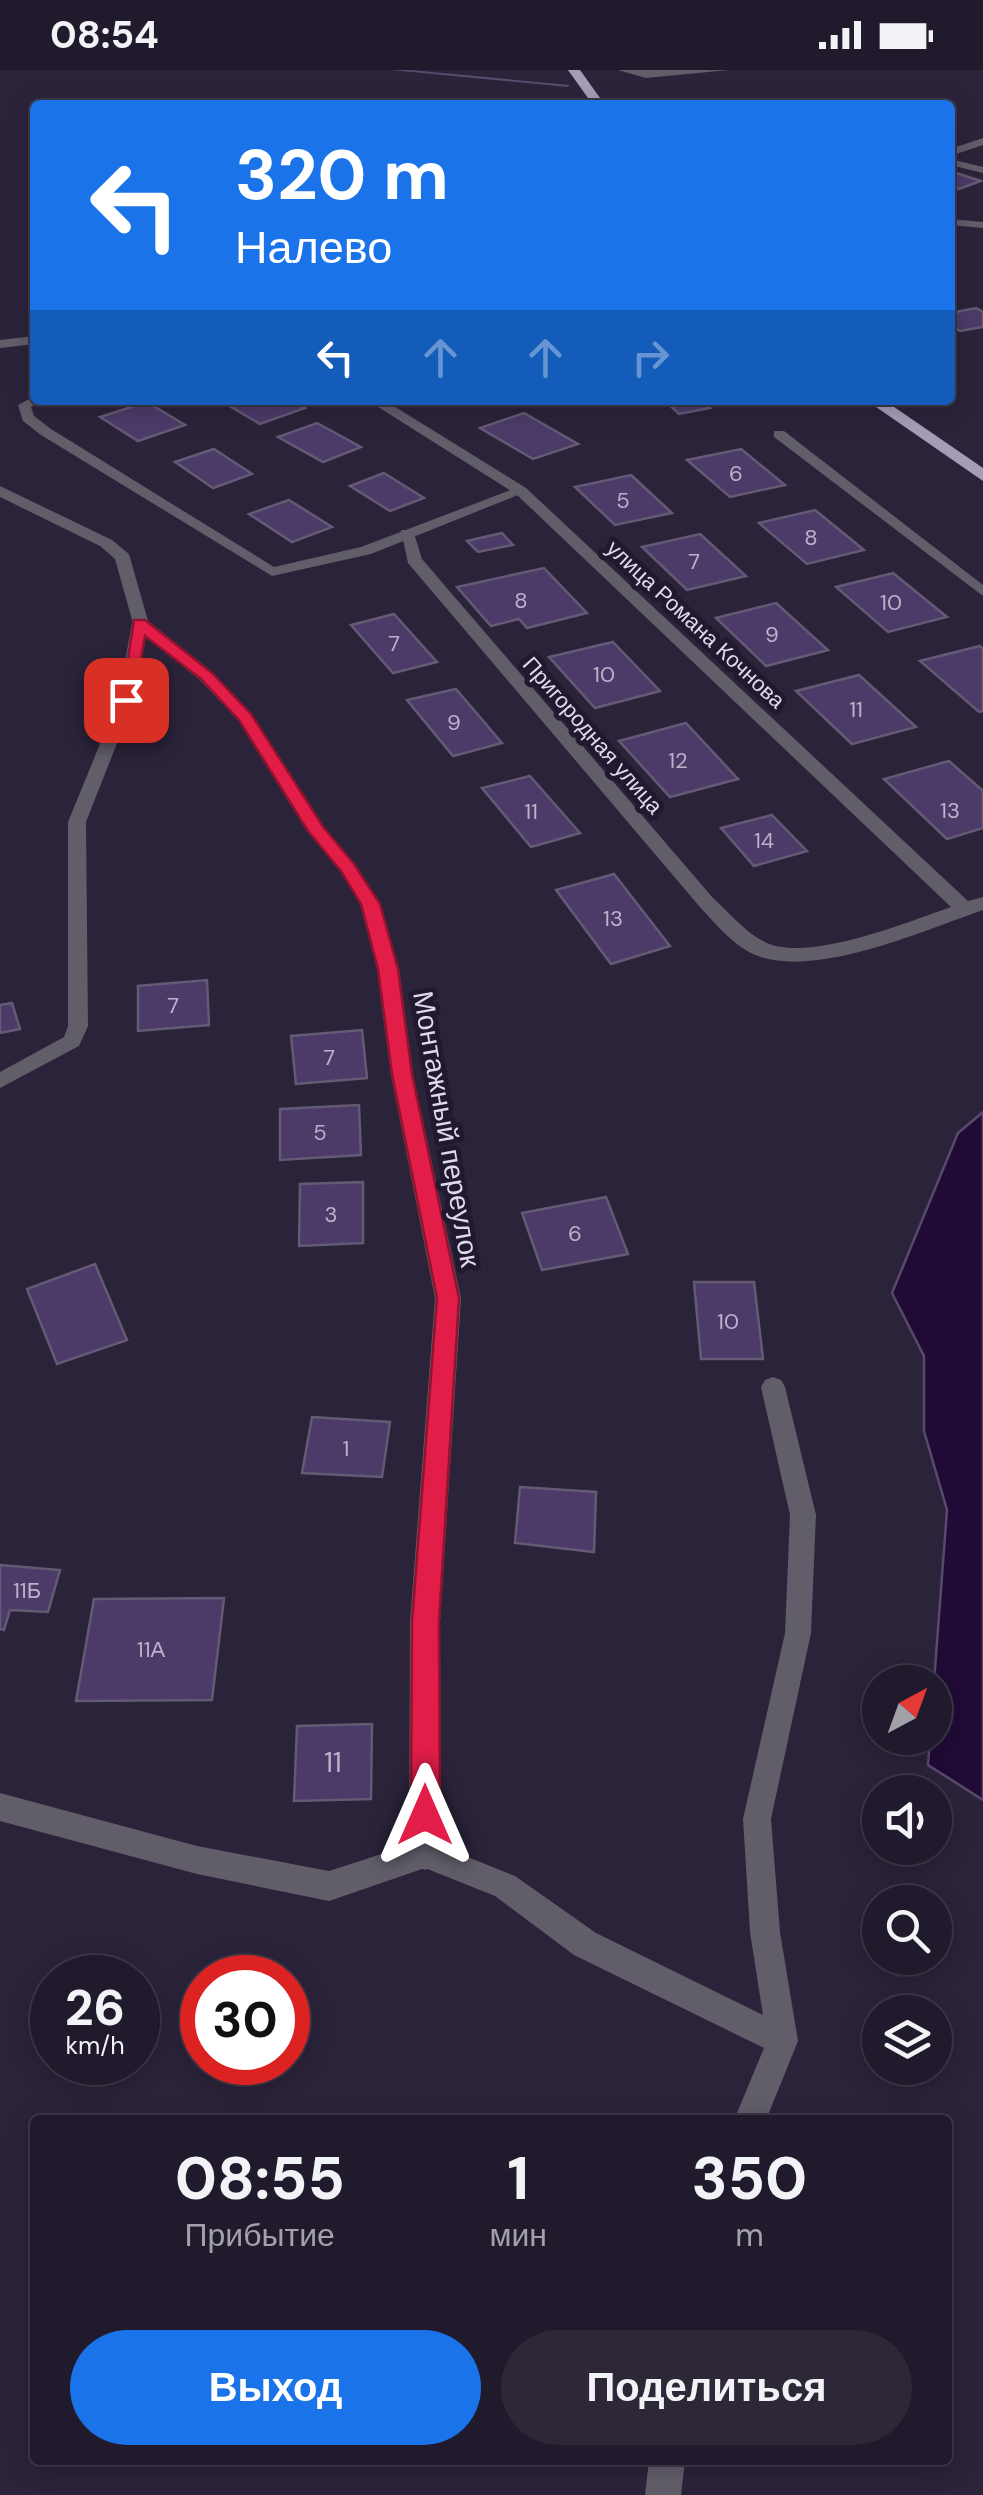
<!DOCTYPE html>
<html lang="ru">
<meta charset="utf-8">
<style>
body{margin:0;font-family:"DM Sans",sans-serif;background:#2d2738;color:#f1f3f6;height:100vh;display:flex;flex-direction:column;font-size:38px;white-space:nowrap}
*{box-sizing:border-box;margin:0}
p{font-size:32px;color:#a2a1a9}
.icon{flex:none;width:55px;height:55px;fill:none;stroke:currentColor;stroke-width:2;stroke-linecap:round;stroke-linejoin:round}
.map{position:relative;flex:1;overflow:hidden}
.side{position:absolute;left:30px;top:2045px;width:922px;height:350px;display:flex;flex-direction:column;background:#201a2c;border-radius:10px;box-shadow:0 5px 25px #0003,0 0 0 2px #3d3848}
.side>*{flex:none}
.guide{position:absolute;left:30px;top:30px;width:925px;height:305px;border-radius:10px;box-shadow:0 5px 25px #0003,0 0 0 2px #3d3848;background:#1a73e8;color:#fff;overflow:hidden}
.needle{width:65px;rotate:41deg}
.tools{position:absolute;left:862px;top:1595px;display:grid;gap:20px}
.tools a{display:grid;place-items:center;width:90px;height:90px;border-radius:50%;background:#201a2c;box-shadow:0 5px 25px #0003,0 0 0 2px #3d3848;font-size:50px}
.speed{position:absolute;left:30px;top:1885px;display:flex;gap:20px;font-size:50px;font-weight:700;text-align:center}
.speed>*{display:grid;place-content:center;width:130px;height:130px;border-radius:50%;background:#201a2c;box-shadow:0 5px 25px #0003,0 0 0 2px #3d3848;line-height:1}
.speed small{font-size:25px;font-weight:400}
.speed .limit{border:15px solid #d22;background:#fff;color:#111}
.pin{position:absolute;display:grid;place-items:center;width:85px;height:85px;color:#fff;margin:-42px;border-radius:20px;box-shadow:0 5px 15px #0006}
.me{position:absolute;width:110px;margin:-55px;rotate:0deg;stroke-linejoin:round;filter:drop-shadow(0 0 8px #0008)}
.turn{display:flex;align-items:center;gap:35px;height:210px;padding:0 40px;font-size:45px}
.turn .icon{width:130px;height:130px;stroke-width:2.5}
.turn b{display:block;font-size:70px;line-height:85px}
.lanes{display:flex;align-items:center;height:95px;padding:0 40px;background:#0003;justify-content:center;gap:50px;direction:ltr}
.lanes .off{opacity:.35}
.eta{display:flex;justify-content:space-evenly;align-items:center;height:170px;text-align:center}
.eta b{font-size:60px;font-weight:700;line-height:70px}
.button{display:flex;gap:20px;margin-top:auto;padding:20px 40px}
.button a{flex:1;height:115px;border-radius:60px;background:#1a73e8;color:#fff;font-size:40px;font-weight:700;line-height:115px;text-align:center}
.button a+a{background:#2d2738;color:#f1f3f6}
.status{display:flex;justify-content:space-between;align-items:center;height:70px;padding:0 50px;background:#201a2c;direction:ltr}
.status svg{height:28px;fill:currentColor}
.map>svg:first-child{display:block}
.water{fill:#1f0b36;stroke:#59496c;stroke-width:2.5}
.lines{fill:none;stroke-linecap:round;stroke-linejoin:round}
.stream{fill:#59496c;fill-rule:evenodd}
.building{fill:#4c3a69;stroke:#635a74;stroke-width:2.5}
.service{fill:#615d69;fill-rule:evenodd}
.minor{fill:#615d69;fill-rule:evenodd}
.tertiary{fill:#615d69;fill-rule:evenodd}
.trunk{fill:#a59cb7;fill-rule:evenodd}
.route{fill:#e11d48;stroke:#92132f;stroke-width:2.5}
.labels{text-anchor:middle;stroke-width:10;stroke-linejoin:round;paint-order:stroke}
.number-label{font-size:22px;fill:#bab3ca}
.far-street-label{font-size:22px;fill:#dfdbea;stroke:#21192f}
.street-label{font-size:28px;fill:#dfdbea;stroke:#21192f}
.near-number-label{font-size:28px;fill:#bab3ca}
</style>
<div class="status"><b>08:54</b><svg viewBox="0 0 49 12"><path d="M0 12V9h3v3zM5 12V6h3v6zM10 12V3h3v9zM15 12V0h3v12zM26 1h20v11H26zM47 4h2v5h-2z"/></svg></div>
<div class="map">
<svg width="983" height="2425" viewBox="0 0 983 2425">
<rect width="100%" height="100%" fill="#2b233a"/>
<!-- water -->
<path class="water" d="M983,1042V1730L928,1695L930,1668H935L934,1612L947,1440L924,1361V1286L892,1223L958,1063Z"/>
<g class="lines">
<!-- stream -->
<path class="stream" d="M391,0H411L570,15L567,17Z"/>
</g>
<!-- building -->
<g class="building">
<path d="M956,103L981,111L959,119L950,116V105Z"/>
<path d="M976,238L983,242V257L960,261L950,255V243Z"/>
<path d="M219,330H291L305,338L260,354Z"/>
<path d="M664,330H701L710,338L679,344Z"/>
<path d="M147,332L185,355L138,371L100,347Z"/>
<path d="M524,343L578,374L533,389L480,358Z"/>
<path d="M317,353L361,377L323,392L278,367Z"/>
<path d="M214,379L252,404L213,418L175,392Z"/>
<path d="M741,379L785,415L730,427L687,390Z"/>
<path d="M384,403L424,428L390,441L350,416Z"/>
<path d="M631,405L672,443L615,455L575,417Z"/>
<path d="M289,430L332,457L292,472L249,444Z"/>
<path d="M815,440L864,480L807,494L759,453Z"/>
<path d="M502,463L513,475L478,482L467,471Z"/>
<path d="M700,464L746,506L687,520L642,477Z"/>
<path d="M544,498L587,543L527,558L519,549L491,556L457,517Z"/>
<path d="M893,503L947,547L888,562L836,517Z"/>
<path d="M776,533L828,580L766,596L716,548Z"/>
<path d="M394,544L437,592L393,603L351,555Z"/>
<path d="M613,572L660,621L595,638L549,587Z"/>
<path d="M980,576L983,579V641L979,642L920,591Z"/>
<path d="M859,605L916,657L852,674L796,621Z"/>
<path d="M456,619L502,673L453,686L407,630Z"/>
<path d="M686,653L738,709L670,727L619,671Z"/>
<path d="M949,691L983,721V758L947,769L884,709Z"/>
<path d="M530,706L580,763L531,777L482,718Z"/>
<path d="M772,745L807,781L754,796L721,758Z"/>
<path d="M614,804L670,876L611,894L556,820Z"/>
<path d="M207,910L209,955L138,961V916Z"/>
<path d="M12,933L20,959L0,963V935Z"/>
<path d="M362,960L367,1008L296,1014L291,966Z"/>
<path d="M359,1035L361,1085L280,1090V1039Z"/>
<path d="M363,1112V1173L299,1176L300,1114Z"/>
<path d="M606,1127L628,1184L542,1200L522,1143Z"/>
<path d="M95,1194L127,1270L57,1294L27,1219Z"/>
<path d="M694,1212H754L763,1289H701Z"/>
<path d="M312,1347L390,1352L382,1407L302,1403Z"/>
<path d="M520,1417L596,1422L594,1482L515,1473Z"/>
<path d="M0,1495L60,1500L48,1542L10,1540L4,1560L0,1559Z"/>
<path d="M224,1528L212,1630L76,1631L94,1529Z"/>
<path d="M372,1654L371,1729L294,1731L297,1656Z"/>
</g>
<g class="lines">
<!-- service -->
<g class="service">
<path d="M618,0H729L646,8Z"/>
<path d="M950,89L983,97V103L950,95Z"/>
<path d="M950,149L983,152V158L950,155Z"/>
<path d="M35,326V330H41L31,337L34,346L51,359L274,497L361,477L516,418L528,421L371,484L272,506L41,365L23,351L18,335Z"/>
<path d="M774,361H784L983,515V526L774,367Z"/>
<path d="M140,548L148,553L134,630L86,752L88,956L79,976L0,1018V1002L64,967L68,956V752L118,630L132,553Z"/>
<path d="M773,1307L781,1310L785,1317L816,1445L811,1563L771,1749L780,1862L798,1971L766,2050H734L764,1978L574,1885L495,1826L425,1798L329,1831L197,1804L0,1751V1723L197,1776L329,1801L425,1770L515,1806L596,1863L763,1945L750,1862L743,1749L785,1563L790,1445L761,1317L765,1310Z"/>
<path d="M649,2390H685L681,2425H645Z"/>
</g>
<!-- minor -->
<g class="minor">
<path d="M983,68V75L950,86V79Z"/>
<path d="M367,330H384L526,418L968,831L983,827V840C925,860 817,908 758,886C734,877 716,854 699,836L408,493L401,460H413L422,489L713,828C730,843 746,864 767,873C810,892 908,852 951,837L516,424Z"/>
<path d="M0,416L112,470L129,484L148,551L212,602L251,643L325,758L355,794L380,834L399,899L413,1005L461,1228L440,1552L441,1784L436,1795L425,1800L414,1795L409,1784L410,1552L435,1228L391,1005L377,899L360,834L340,801L307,761L238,650L200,610L134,557L115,489L100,476L0,427Z"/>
</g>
<!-- tertiary -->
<path class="tertiary" d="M35,266V274L0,278V270Z"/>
<!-- trunk -->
<g class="trunk">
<path d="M568,0H580L605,35H593Z"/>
<path d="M866,330H884L983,398V411Z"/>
</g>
</g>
<!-- route -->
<path class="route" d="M134,550H145L212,603L251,644L324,758L354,794L380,834L398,899L412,1004L459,1228L439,1552L440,1745L435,1755L425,1759L415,1755L411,1745L412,1552L437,1228L392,1004L378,899L361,834L341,801L308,761L239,650L201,609L145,566L134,630L121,634Z"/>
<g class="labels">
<!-- number labels -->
<g class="number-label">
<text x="736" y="411">6</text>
<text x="623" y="438">5</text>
<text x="811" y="475">8</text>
<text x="694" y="499">7</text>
<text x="521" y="538">8</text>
<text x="891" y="540">10</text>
<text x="772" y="572">9</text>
<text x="394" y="581">7</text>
<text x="604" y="612">10</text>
<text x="856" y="647">11</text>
<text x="454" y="660">9</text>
<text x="678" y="698">12</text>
<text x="950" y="748">13</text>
<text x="531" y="749">11</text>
<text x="764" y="778">14</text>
<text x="613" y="856">13</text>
<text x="173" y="943">7</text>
<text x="329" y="995">7</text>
<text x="320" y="1070">5</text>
<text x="331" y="1152">3</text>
<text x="575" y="1171">6</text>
<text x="728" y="1259">10</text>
<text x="346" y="1386">1</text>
<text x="27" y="1528">11Б</text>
<text x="151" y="1587">11А</text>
</g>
<!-- far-street labels -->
<g class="far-street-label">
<text transform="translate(696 554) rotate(43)" y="8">улица Романа Кочнова</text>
<text transform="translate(593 665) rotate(49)" y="8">Пригородная улица</text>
</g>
<!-- street labels -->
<g class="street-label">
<text transform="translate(447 1059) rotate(80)" y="10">Монтажный переулок</text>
</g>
<!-- near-number labels -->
<g class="near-number-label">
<text x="333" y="1702">11</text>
</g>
</g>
</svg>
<div class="tools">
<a><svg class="needle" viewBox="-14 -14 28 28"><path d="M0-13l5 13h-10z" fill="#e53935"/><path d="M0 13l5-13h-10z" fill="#a2a1a9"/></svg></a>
<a><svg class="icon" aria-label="sound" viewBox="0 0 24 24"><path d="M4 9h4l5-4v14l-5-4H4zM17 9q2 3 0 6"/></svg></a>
<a><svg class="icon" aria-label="search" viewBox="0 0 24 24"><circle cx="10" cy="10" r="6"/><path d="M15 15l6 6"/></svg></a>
<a><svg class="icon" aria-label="layers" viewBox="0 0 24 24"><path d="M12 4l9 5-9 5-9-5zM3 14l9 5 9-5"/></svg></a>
</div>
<div class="speed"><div>26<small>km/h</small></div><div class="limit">30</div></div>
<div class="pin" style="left:126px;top:630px;background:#d93025"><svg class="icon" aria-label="arrive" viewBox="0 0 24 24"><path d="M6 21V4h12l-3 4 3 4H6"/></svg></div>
<svg class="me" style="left:425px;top:1745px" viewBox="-20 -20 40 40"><path d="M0-17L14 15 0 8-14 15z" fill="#e11d48" stroke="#fff" stroke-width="4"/></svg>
<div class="guide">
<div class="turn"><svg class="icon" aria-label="left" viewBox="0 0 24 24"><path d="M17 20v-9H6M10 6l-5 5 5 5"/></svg><div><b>320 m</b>Налево</div></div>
<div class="lanes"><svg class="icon" aria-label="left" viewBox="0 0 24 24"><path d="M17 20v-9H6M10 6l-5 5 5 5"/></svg><svg class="icon off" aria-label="ahead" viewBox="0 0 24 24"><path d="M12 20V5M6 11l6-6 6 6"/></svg><svg class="icon off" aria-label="ahead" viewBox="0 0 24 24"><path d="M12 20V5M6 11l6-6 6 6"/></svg><svg class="icon off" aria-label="right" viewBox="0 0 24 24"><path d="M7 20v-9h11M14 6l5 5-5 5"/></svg></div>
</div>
<section class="side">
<div class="eta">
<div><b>08:55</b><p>Прибытие</p></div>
<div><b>1</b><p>мин</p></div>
<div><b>350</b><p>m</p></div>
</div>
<div class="button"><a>Выход</a><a>Поделиться</a></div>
</section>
</div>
